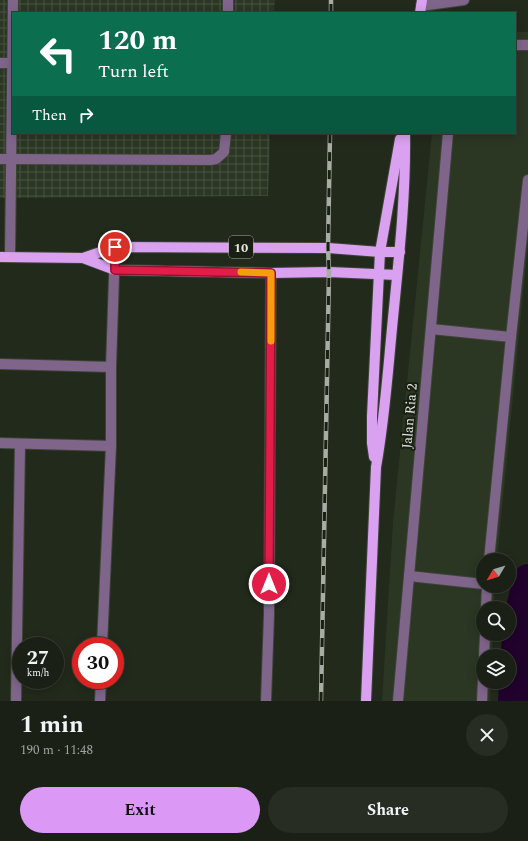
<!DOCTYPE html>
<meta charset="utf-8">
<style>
body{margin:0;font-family:Spectral,serif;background:#272d22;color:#f1f3f6;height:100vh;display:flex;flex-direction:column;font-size:15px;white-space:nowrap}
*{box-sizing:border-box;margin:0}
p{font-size:13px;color:#9fa3a0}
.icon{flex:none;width:22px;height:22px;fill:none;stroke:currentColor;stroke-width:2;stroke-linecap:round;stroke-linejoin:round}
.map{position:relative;height:701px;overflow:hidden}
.sheet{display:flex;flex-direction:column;background:#1a2015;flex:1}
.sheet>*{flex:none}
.top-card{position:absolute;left:12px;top:12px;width:504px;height:122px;border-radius:0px;box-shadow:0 2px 10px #0003,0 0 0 1px #383e34;background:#0b6e4f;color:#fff;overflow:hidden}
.needle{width:26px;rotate:232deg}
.controls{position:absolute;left:476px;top:553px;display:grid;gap:8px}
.controls a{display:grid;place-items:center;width:40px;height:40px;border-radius:50%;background:#1a2015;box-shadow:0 2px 10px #0003,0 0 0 1px #383e34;font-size:20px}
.speed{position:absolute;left:12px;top:637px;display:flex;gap:8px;font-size:20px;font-weight:700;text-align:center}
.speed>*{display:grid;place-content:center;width:52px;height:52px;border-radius:50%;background:#1a2015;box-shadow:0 2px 10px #0003,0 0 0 1px #383e34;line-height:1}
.speed small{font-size:10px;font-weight:400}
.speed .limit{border:6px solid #d22;background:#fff;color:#111}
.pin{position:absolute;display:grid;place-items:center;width:34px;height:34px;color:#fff;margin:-17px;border:2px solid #fff;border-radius:50%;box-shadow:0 1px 4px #0007}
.me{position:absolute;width:44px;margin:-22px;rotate:0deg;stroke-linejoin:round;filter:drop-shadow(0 0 3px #0008)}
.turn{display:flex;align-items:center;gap:14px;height:84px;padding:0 20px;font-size:18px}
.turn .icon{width:52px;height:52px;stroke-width:2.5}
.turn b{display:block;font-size:28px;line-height:34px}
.then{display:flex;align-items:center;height:38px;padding:0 20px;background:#0003;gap:8px;font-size:15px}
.round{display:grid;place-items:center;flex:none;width:42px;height:42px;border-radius:21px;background:#272d22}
.overview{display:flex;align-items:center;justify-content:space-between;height:68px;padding:0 20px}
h1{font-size:24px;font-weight:700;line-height:30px}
.button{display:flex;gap:8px;margin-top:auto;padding:8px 20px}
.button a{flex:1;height:46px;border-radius:24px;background:#db99f5;color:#111;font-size:16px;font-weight:700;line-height:46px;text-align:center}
.button a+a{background:#272d22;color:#f1f3f6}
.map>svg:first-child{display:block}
.built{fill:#2b3623}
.industrial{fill:url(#industrial-grid)}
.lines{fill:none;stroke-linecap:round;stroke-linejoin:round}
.river{stroke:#21022c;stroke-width:30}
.minor-casing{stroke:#3d4437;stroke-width:12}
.major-casing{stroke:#3d4437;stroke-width:12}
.minor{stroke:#7f658a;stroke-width:10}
.major{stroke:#d9a1ef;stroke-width:10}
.rail-casing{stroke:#a7ada3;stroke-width:4.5}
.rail{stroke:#192013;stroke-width:3;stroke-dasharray:9;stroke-linecap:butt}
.route-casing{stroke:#92132f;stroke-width:10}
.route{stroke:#e11d48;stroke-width:7}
.slow{stroke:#f59e0b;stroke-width:7}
.labels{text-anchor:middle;stroke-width:4;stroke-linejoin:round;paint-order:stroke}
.shield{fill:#192013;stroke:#a6aba1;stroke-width:1}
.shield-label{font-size:13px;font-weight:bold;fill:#e2e7de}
.street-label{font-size:14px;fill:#e2e7de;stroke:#192013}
</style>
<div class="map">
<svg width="528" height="701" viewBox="0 0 528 701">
<defs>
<pattern id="industrial-grid" width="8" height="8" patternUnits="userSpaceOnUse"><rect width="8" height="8" fill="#2b3623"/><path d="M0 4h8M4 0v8" fill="none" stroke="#495342"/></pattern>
</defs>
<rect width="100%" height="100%" fill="#222a1c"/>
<!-- built -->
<path class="built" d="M515,32H528V244L497,560H483V586H495L494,608H483V634H493L492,656H483V682H491L490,701H382L393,522L432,133H515Z"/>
<!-- industrial -->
<path class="industrial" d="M0,0H275L274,13H13V133H270L268,196L0,198Z"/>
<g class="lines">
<!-- river -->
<path class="river" d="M513,701L518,621L528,579"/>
<!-- minor casing -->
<g class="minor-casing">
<g id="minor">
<path d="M421,6L464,0"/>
<path d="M228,13V0"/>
<path d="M515,45H528"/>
<path d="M0,63H13"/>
<path d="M0,159L211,160L216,159L224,152L226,133"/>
<path d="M10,257L13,0"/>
<path d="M431,329L511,337"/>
<path d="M0,364L111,367"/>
<path d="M0,443L111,446"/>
<path d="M489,560L511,337L528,180"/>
<path d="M409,576L483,584"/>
<path d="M486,608L487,586"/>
<path d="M102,646L111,446V367L115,247"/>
<path d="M484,656L485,634"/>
<path d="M16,701L20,444"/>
<path d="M100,701L101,680"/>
<path d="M266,701L269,615L271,273"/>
<path d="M398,701L448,133"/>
<path d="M482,701L483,679"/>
</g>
</g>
<!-- major casing -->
<g class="major-casing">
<g id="major">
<path d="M420,13L422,0"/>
<path d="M0,257L83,258L115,247L328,248L380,252H400"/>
<path d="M83,258L115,270L271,273L329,272L397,275"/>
<path d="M374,457L372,443V416L380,252L400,139"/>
<path d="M366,701L376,467C385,418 388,368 393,318C399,257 406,195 405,133"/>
</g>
</g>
<!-- minor -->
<use href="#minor" class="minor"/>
<!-- major -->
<use href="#major" class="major"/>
<!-- rail casing -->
<g class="rail-casing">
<g id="rail">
<path d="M331,13V0"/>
<path d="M321,701L329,272L328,248L330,133"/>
</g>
</g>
<!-- rail -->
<use href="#rail" class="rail"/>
</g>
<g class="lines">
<!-- route casing -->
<g class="route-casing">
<path id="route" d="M115,247V270L271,273L269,584"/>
</g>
<!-- route -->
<use href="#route" class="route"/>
<!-- slow -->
<path class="slow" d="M241,272L271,273V341"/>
</g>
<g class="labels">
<!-- shield labels -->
<rect class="shield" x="229" y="236" width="24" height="22" rx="3"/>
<g class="shield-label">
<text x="241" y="252">10</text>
</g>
<!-- street labels -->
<g class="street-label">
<text transform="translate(409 416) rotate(-85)" y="5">Jalan Ria 2</text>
</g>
</g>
</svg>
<div class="controls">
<a><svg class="needle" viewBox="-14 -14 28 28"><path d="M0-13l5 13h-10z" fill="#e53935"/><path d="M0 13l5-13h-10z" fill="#9fa3a0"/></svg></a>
<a><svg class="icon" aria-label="search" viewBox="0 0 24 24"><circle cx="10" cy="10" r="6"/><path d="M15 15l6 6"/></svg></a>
<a><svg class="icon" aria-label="layers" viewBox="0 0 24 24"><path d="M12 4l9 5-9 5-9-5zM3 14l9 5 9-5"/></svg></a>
</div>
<div class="speed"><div>27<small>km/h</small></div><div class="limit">30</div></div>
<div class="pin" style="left:115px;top:247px;background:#d93025"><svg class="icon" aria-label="arrive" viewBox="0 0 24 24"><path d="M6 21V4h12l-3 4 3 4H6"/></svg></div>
<svg class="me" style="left:269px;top:584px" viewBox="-20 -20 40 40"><circle r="17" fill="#e11d48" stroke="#fff" stroke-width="3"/><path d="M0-11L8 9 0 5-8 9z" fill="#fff"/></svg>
<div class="top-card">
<div class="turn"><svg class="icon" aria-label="left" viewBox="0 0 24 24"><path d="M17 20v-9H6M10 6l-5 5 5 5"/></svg><div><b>120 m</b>Turn left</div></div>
<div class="then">Then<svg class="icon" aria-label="right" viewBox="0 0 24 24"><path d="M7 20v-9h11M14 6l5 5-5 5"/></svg></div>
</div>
</div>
<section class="sheet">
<div class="overview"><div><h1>1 min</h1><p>190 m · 11:48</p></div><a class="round"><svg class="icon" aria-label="close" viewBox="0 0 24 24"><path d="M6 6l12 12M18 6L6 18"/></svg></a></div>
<div class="button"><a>Exit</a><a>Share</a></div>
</section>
